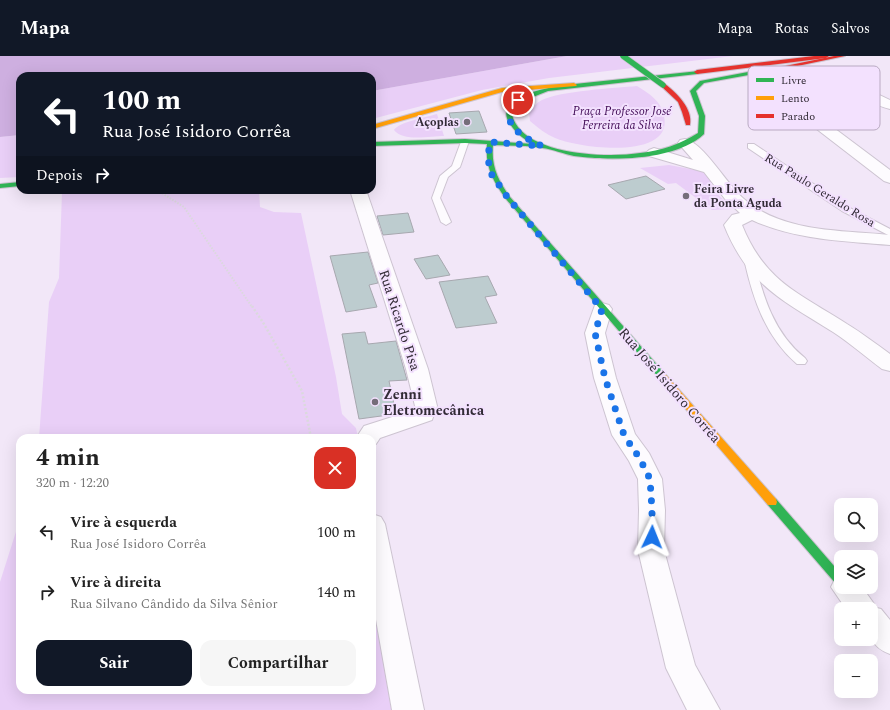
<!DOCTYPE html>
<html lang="pt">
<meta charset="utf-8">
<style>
body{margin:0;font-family:Spectral,serif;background:#f6f6f6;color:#222;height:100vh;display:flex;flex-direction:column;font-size:15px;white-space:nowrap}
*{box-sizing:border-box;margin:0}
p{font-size:13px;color:#767676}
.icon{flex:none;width:22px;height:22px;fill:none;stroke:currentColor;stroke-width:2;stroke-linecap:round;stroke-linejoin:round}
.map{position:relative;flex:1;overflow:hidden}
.drawer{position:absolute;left:16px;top:378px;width:360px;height:260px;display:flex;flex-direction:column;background:#fff;border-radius:12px;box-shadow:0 4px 16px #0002}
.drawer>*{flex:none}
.banner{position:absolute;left:16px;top:16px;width:360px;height:122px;border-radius:12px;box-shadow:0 4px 16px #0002;background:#111827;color:#fff;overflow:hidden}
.controls{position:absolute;left:834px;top:442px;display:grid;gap:8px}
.controls a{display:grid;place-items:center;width:44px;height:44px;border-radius:8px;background:#fff;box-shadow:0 4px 16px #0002;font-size:20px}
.pin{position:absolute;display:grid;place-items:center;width:34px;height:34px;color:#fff;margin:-17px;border:2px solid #fff;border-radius:50%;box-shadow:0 1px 4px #0007}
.me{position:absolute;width:44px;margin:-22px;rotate:2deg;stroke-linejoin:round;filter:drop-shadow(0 0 3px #0008)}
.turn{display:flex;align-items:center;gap:14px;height:84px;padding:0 20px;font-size:18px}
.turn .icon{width:52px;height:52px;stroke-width:2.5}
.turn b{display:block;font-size:28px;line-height:34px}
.then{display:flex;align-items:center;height:38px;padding:0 20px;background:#0003;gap:8px;font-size:15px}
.round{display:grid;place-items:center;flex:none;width:42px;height:42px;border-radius:12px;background:#f6f6f6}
.headline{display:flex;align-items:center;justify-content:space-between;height:68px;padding:0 20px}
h1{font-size:24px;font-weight:700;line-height:30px}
.button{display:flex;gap:8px;margin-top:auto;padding:8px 20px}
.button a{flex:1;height:46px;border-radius:12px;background:#111827;color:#fff;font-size:16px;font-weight:700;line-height:46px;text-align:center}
.button a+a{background:#f6f6f6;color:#222}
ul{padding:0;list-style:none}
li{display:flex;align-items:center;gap:12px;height:60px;padding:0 20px}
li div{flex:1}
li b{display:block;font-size:15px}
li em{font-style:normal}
header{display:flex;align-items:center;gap:24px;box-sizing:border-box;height:56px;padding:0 20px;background:#111827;color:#fff}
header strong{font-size:19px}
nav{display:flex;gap:22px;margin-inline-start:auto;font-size:14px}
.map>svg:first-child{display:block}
.green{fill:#e9cff7}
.water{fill:#ceafe0}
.building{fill:#bdcccf;stroke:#a7a8af}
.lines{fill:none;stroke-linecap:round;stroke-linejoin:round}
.lane-casing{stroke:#cdc4d1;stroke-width:2}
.street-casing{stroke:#cdc4d1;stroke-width:2}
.fast-casing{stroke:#cdc4d1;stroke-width:2}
.slow-casing{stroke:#cdc4d1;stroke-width:2}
.jam-casing{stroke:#cdc4d1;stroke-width:2}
.path-far1{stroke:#dbd9dd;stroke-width:2;stroke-dasharray:1.5 1.5;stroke-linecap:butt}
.path{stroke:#dbd9dd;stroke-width:2.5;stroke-dasharray:2 2;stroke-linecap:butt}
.lane{fill:#fdfbfe;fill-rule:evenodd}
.street{fill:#fdfbfe;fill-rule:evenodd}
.fast{fill:#30b455;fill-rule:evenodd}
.slow{fill:#ff9f0a;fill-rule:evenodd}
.jam{fill:#e5322d;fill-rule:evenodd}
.fast-bridge-casing{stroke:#cdc4d1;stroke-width:7;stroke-linecap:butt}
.fast-bridge{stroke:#30b455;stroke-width:5.5}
.route{stroke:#1a73e8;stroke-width:7;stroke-dasharray:0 12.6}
.poi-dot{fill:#756d7a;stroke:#f3e1fe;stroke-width:1.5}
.labels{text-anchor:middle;stroke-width:4;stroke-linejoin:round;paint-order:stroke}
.far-park-label{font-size:12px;font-style:italic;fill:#400a55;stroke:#f3e1fe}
.far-poi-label{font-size:12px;font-weight:bold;fill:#322b36;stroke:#f3e1fe;text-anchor:end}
.far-street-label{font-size:12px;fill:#322b36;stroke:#f3e1fe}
.street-label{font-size:14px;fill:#322b36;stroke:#f3e1fe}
.poi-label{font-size:14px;font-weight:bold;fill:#322b36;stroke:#f3e1fe;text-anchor:start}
.key{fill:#f3e1fe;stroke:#b9aac2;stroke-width:1}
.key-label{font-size:11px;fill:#322b36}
</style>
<header>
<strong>Mapa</strong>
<nav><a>Mapa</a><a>Rotas</a><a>Salvos</a></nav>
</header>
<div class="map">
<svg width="890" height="654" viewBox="0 0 890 654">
<rect width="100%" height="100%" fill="#f2e7f8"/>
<!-- green -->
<g class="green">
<path d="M567,0H733L549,22L482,34L372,63V35Z"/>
<path d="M637,30C650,38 661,45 664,60C674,105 577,92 555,82C546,78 538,72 530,65L529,57C533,52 536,47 542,44C560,35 615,32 637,30Z"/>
<path d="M437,58L444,80C430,80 403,86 394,74C399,66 427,61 437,58Z"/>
<path d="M20,79V121L0,122V81Z"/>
<path d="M669,109L701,115L715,126L707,128L733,153L712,154L676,127L668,128L640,112Z"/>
<path d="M78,134H259L260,151L274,156L301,157L336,321L342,358L356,372L358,382H39L49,246L59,222L62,136Z"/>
<path d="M372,442L420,654H0V526L20,463V634H372Z"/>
</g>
<!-- water -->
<path class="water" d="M0,0H567L372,35V20H20V79L0,81Z"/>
<!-- building -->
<g class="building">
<path d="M479,55L487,76L456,78L449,57Z"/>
<path d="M646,120L665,133L626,143L608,129Z"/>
<path d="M408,157L414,176L383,179L377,160Z"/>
<path d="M368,196L378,227L369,229L377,251L346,256L330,200Z"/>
<path d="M438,199L450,219L426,223L414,203Z"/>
<path d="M488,220L497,239L485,241L497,267L456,272L439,226Z"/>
<path d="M365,276L368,288L396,285L407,324L389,325L396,358L359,363L342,278Z"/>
</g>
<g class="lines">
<!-- lane casing -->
<g class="lane-casing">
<g id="lane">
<path d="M462,83L469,85L460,111L448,121L440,142L451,166L446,169L441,166L432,142L440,120L452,110Z"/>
<path d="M748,88H754L848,151L890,173V180L842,155L748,92Z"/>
<path d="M749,200L754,203C763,241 774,277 805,302L807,305L805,308H797C765,280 753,243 744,203Z"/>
</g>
</g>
<!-- street casing -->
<g class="street-casing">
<g id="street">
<path d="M817,25C843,24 866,32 890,44V53C855,44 839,20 799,40L802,48L890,114V127L884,125L792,54L786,45L785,38C791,29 807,28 817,25Z"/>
<path d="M685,83C704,87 727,129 744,143C783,177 842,174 890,179V189C844,185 795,184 752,164L742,169C765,226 799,237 847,268C862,277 876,288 890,298V315L882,313C866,301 850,287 833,276C782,244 748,229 724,169L732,159L740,157L725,143L704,116L649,100L646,97L649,94L654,92L693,104L678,87L680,84Z"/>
<path d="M350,134H366L428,313L437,350L432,364L380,382L376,388L372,389V382H356L364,370L414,354L415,350L406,313Z"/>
<path d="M602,247L609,249L612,253L605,277L616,322L635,378L649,397L662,423L665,454L664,494L695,609L720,654H687L666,612L638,494L639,454L638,423L629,405L612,379L594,322L585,277L595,249Z"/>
<path d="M372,458L381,461L385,468L424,654H392L372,541Z"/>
<path d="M841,521V531H862L877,552L881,553L890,564V598C866,589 871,575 871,553H846L831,531L835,523Z"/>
</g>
</g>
<!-- fast casing -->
<g class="fast-casing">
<g id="fast">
<path d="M764,13L767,15L766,16L704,27L696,35L705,60L704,78C676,105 611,105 574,100C563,98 553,93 542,92C526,89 509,90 493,89C491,110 498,124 510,141L666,319L667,321L666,323H660L506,143C493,125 485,111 487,88L465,87L372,90V86L465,83L533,88C523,83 516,77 510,68C491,41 550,31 565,29L699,15V17L697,18L548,35L523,45L513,54C511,61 514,65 518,71C539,99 608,102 640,97C661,95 680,88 698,77L699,60L690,35L700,25Z"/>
<path d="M20,126V130L0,132V128Z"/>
<path d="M772,442L776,443L841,518V531L837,529L768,449L767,446L768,443Z"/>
</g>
</g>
<!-- slow casing -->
<g class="slow-casing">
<g id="slow">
<path d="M574,27L577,29L576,30L502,36L372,73V69L502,32Z"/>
<path d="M663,318L666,319L776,443L777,446L776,449H768L660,323L659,321L660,319Z"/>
</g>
</g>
<!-- jam casing -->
<g class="jam-casing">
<g id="jam">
<path d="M814,0H829L826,2L697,18L694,16L697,14Z"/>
<path d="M834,0H845L764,17L761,15Z"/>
<path d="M661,28H665C677,37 693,53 690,69H686L682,56L678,46L661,30Z"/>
</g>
</g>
<!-- path-far1 -->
<path class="path-far1" d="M157,134L184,151L252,251"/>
<!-- path -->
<path class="path" d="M252,250L264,268L302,335L311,382"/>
<!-- lane -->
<use href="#lane" class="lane"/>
<!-- street -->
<use href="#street" class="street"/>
<!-- fast -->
<use href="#fast" class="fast"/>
<!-- slow -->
<use href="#slow" class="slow"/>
<!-- jam -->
<use href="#jam" class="jam"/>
<!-- fast-bridge casing -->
<g class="fast-bridge-casing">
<path id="fast-bridge" d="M623,0L663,29"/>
</g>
<!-- fast-bridge -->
<use href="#fast-bridge" class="fast-bridge"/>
</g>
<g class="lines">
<!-- route -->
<path class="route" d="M518,44C494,65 524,82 542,90L490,86L488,101L490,116L508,142L602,253L595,277L605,322L624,379L640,403L650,423L652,454V481"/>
</g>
<!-- markers -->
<g class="poi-dot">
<circle cx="467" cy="66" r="4"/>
<circle cx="686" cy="140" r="4"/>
<circle cx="375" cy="346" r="4"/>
</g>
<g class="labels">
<!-- far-park labels -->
<g class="far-park-label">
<text x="622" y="59">Praça Professor José<tspan x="622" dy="14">Ferreira da Silva</tspan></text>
</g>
<!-- far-poi labels -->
<g class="far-poi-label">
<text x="459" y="70">Açoplas</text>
<text x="694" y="137" text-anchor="start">Feira Livre<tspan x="694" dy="14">da Ponta Aguda</tspan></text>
</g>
<!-- far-street labels -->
<g class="far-street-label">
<text transform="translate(820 134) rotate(32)" y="4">Rua Paulo Geraldo Rosa</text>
</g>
<!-- street labels -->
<g class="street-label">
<text transform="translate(400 264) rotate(72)" y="5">Rua Ricardo Pisa</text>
<text transform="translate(670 329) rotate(49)" y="5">Rua José Isidoro Corrêa</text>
</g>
<!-- poi labels -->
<g class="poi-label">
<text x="383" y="343">Zenni<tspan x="383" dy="16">Eletromecânica</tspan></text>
</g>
</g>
<!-- legend -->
<rect x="748" y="10" width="132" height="64" rx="6" class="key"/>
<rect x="756" y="22" width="18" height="4" fill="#30b455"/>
<rect x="756" y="40" width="18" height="4" fill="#ff9f0a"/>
<rect x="756" y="58" width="18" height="4" fill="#e5322d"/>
<g class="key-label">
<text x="781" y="28">Livre</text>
<text x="781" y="46">Lento</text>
<text x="781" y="64">Parado</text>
</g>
</svg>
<div class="controls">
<a><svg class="icon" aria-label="search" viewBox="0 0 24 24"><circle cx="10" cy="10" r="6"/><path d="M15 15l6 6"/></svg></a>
<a><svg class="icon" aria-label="layers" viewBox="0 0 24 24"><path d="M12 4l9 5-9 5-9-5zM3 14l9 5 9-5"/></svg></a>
<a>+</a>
<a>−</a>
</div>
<div class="pin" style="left:518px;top:44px;background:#d93025"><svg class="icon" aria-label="arrive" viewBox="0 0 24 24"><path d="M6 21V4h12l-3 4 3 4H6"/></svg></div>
<svg class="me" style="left:652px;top:481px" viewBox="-20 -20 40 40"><path d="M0-17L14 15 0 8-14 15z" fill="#1a73e8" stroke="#fff" stroke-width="4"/></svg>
<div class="banner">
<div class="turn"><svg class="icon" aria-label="left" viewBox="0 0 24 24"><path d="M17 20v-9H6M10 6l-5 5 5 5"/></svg><div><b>100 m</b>Rua José Isidoro Corrêa</div></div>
<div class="then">Depois<svg class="icon" aria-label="right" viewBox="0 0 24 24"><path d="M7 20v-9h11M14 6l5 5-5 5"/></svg></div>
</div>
<section class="drawer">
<div class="headline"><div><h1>4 min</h1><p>320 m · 12:20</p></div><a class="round" style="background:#d93025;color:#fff"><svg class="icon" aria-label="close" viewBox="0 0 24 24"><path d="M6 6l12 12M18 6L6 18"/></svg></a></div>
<ul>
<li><svg class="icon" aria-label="left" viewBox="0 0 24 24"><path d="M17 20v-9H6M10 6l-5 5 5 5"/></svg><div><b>Vire à esquerda</b><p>Rua José Isidoro Corrêa</p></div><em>100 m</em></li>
<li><svg class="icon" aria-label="right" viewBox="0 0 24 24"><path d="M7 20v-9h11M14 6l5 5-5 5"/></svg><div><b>Vire à direita</b><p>Rua Silvano Cândido da Silva Sênior</p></div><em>140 m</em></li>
</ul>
<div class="button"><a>Sair</a><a>Compartilhar</a></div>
</section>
</div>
